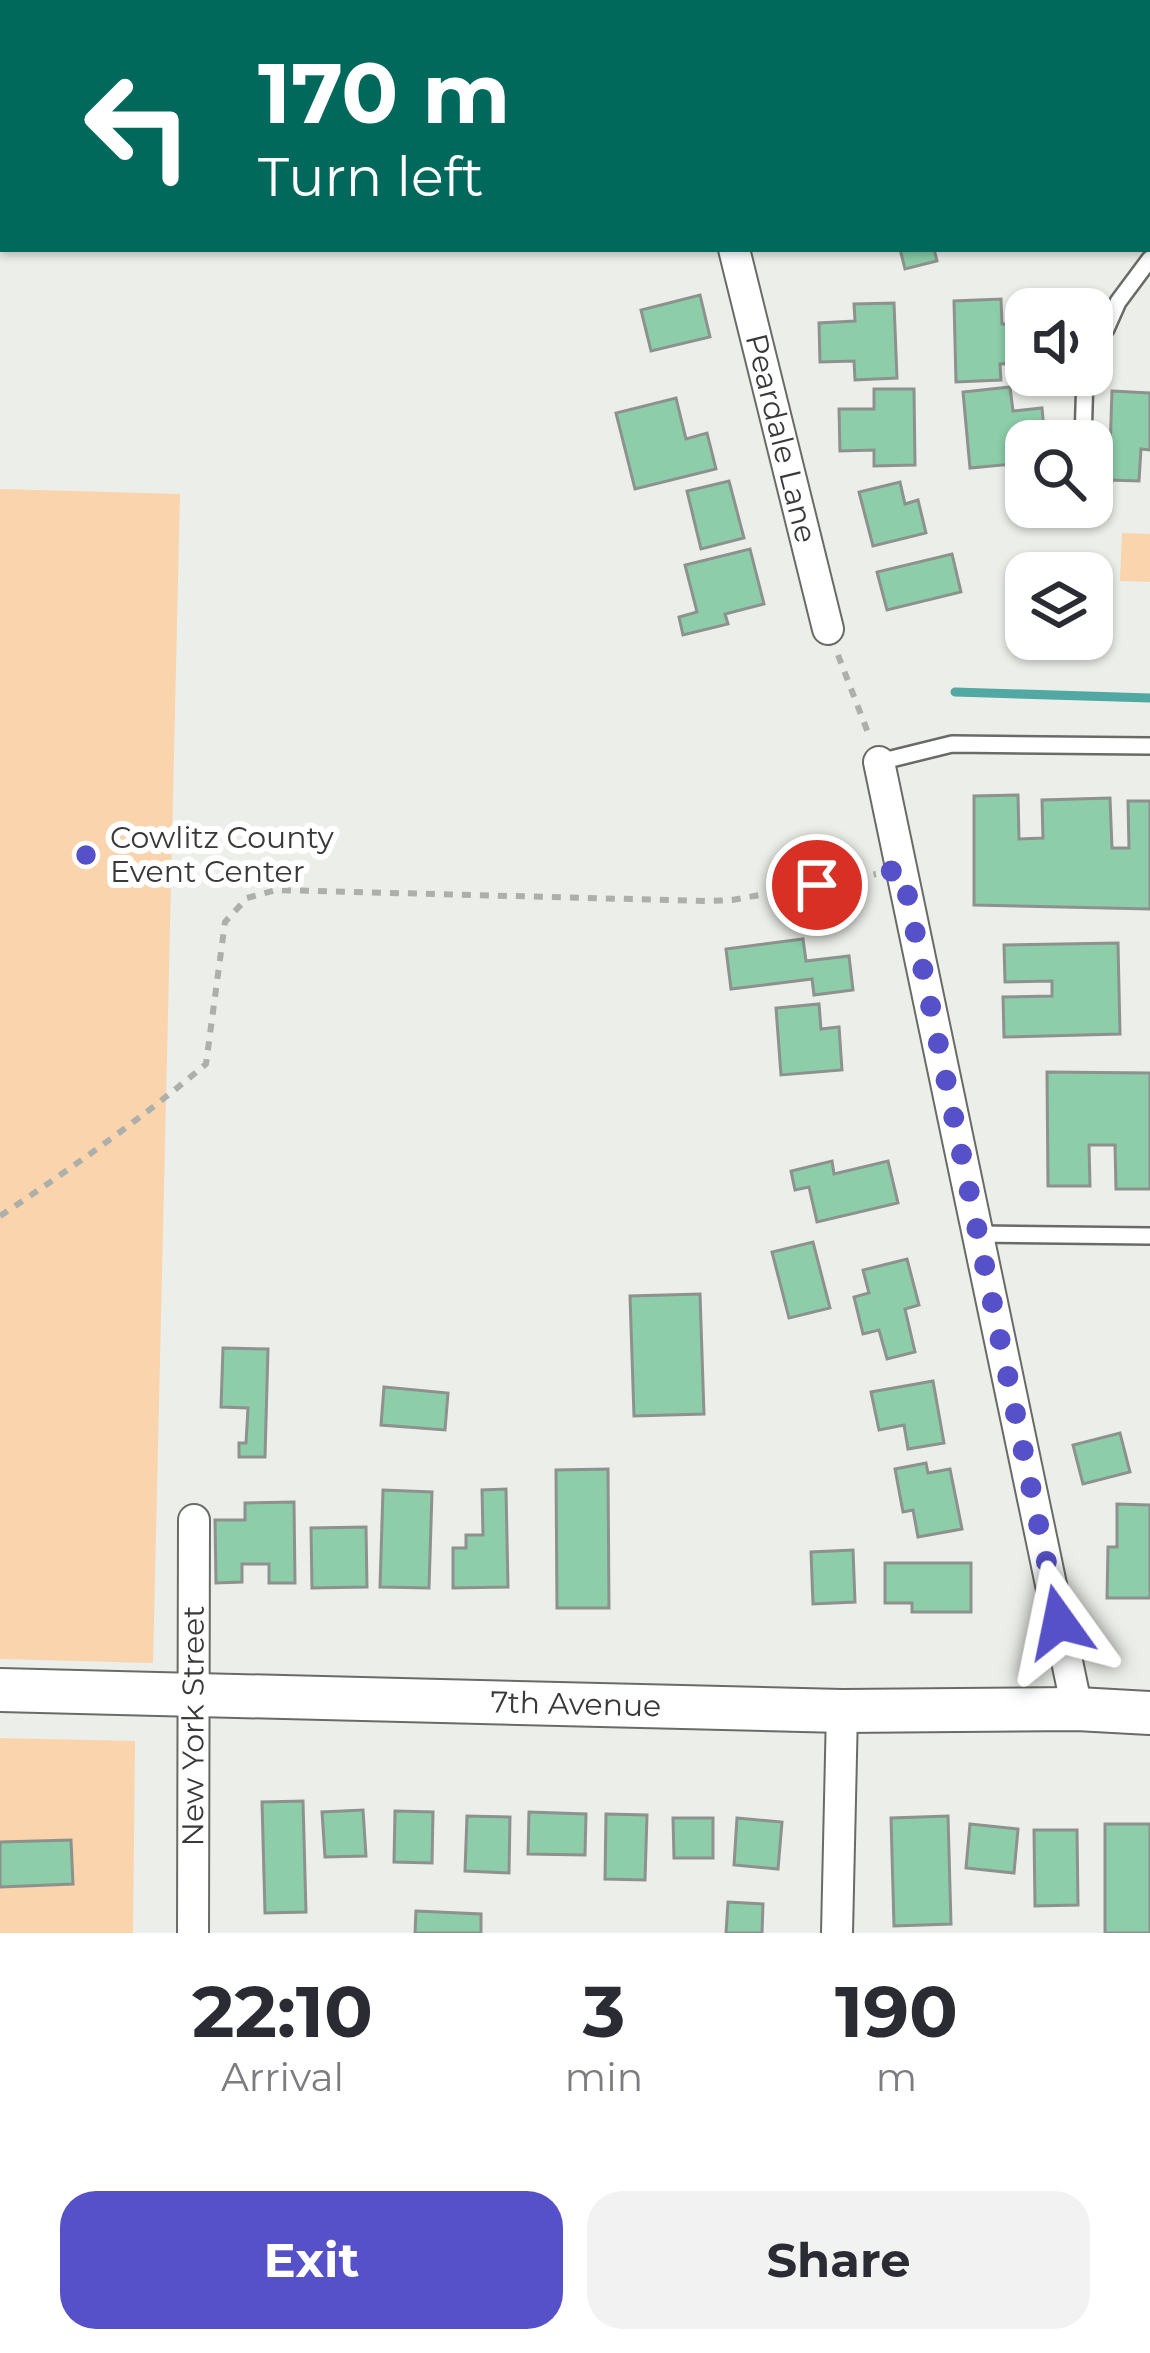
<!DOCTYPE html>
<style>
body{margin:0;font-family:Montserrat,sans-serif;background:#f2f2f3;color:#2b2b33;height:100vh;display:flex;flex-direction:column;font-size:45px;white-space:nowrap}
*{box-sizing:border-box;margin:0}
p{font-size:39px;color:#7c7c81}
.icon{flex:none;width:66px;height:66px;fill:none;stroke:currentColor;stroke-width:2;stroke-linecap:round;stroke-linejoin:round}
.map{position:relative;height:1933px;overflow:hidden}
.details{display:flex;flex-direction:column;background:#fff;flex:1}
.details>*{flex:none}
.hud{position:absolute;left:0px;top:0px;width:1152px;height:252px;box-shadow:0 3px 9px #0004;background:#00695c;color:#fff;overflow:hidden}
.tools{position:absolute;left:1005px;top:288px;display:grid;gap:24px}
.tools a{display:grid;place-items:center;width:108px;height:108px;border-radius:24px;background:#fff;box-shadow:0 3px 9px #0004;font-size:60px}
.pin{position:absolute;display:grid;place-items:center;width:102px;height:102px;color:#fff;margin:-51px;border:6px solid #fff;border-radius:50%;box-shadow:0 3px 12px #0007}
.me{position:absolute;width:132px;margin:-66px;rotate:348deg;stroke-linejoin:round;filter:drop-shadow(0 0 9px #0008)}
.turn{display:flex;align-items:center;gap:42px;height:252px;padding:0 60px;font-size:54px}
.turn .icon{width:156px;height:156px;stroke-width:2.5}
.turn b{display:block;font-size:84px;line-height:102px}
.eta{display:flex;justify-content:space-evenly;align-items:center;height:204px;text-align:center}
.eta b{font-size:72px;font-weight:700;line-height:84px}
.action{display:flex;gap:24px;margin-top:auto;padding:24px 60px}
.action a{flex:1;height:138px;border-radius:36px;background:#5751c9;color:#fff;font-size:48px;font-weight:700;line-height:138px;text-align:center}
.action a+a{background:#f2f2f3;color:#2b2b33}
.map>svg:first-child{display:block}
.green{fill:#f9d4ad}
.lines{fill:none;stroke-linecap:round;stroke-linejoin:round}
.stream{stroke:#52a8a2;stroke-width:9}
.building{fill:#8dcda9;stroke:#8d928f;stroke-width:3}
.lane-casing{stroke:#696b67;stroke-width:20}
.street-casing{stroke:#696b67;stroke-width:34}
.secondary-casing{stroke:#696b67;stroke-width:46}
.path{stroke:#adafab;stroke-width:6;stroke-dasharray:9 9;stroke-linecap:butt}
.lane{stroke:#fff;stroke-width:15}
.street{stroke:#fff;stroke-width:30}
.secondary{stroke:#fff;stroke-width:42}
.route{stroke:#5751c9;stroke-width:21;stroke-dasharray:0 37.8}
.poi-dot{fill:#5751c9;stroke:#fff;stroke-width:4.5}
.labels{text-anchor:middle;stroke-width:12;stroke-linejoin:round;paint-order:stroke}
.street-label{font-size:30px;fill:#393a38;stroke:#fff}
.poi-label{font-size:30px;fill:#393a38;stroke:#fff;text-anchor:start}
</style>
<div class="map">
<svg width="1150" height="1933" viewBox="0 0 1150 1933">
<rect width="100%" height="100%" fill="#eceee9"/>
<!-- green -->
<g class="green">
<path d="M0,489L180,494L153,1663L0,1659Z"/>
<path d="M1122,533L1150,534V582L1120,581Z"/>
<path d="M0,1738L135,1741L133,1933H0Z"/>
</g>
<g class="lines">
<!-- stream -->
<path class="stream" d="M955,692L1150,698"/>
</g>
<!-- building -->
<g class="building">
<path d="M900,249H934L937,261L905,269Z"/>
<path d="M700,295L710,337L651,351L641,310Z"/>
<path d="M1001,299L1002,324H1026V363L1000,364L1001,380L956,382L954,301Z"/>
<path d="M894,303L897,378L855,380L854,361L820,362L819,323L855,321L854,304Z"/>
<path d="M1010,387L1013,411L1042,408L1045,441H1026V449L1011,450L1013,464L970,468L963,392Z"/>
<path d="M874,389H914L915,465L874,466V450L840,451L839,409H874Z"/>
<path d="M1112,391L1150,393V450L1141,449L1139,481L1109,480Z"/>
<path d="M676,398L686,439L707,433L716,469L635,489L616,413Z"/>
<path d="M729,481L744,538L701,549L687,491Z"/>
<path d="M900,482L905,504L918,500L926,533L873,546L859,492Z"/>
<path d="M750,549L764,604L725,614L728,624L683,635L679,617L697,612L685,565Z"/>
<path d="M952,554L961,592L887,610L877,572Z"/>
<path d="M1018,795L1019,839L1043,838L1042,800L1110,798L1112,848H1129L1128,801H1150V909L974,905V796Z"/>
<path d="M803,939L806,961L849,956L853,990L814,995L812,979L731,989L726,949Z"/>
<path d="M1118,943L1120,1034L1004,1037L1003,997L1052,996V981L1005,982L1004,945Z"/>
<path d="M819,1004L821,1029L839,1027L842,1070L781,1075L776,1008Z"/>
<path d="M1047,1072L1150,1073V1189H1116L1115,1145H1089L1090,1186H1048Z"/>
<path d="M832,1161L834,1174L888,1161L898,1203L817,1222L809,1187L795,1190L791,1171Z"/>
<path d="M813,1242L830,1308L789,1318L772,1252Z"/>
<path d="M907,1259L919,1305L905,1309L915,1352L887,1359L879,1330L863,1334L854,1297L869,1293L863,1270Z"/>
<path d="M700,1294L704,1414L634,1416L630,1296Z"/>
<path d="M223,1348L268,1349L265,1457H239V1443H246L248,1408L221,1407Z"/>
<path d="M933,1381L944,1443L908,1449L904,1425L879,1430L871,1392Z"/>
<path d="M384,1387L448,1393L445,1430L381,1425Z"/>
<path d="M1120,1433L1130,1472L1083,1484L1073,1445Z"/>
<path d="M926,1463L928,1473L950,1469L962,1529L918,1537L913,1510L903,1512L895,1469Z"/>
<path d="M608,1469L609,1608H557L556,1470Z"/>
<path d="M506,1489L508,1587L453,1588V1548H466V1535H483L482,1490Z"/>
<path d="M383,1490L432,1492L429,1588L380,1587Z"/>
<path d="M294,1502L295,1583H269V1564H242V1582L216,1583L215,1520H245V1503Z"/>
<path d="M1117,1504L1150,1505V1598H1107L1108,1547H1117Z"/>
<path d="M366,1527L367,1587L312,1588L311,1528Z"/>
<path d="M853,1550L855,1602L813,1604L811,1552Z"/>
<path d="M885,1563H971V1612H912V1603H885Z"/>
<path d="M303,1801L306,1912L265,1913L262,1802Z"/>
<path d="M363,1810L366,1856L325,1857L322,1812Z"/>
<path d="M395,1811L433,1812L432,1863L394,1862Z"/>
<path d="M529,1812L586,1814L585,1855L528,1854Z"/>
<path d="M606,1814L647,1815L645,1880L605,1879Z"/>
<path d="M467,1816L510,1817L509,1873L465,1871Z"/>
<path d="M948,1816L951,1924L894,1926L891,1818Z"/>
<path d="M673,1818H713V1858H674Z"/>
<path d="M737,1818L782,1822L778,1869L734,1865Z"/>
<path d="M970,1824L1018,1829L1014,1873L966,1868Z"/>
<rect x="1105" y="1824" width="45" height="109"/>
<path d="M1034,1830H1077L1078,1905L1035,1906Z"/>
<path d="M71,1840L73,1884L0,1887V1842Z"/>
<path d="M728,1902L763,1904L762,1933H726Z"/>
<path d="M416,1911L481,1914V1933H415Z"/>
</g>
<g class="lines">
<!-- lane casing -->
<g class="lane-casing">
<g id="lane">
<path d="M233,3L236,0"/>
<path d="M0,162L3,160"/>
<path d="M1092,346L1106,329L1118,302L1150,259"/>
<path d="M1083,441L1085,375"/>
<path d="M879,762L952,744L1150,746"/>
<path d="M978,1234L1150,1236"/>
</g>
</g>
<!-- street casing -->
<g class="street-casing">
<g id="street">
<path d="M675,0L676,3"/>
<path id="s1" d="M734,249L828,629"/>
<path d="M879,762L1077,1709"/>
<path id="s2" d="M193,1933L194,1520"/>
<path d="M837,1933L842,1711"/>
</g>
</g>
<!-- secondary casing -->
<g class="secondary-casing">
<g id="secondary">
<path d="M1087,0L1091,3"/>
<path d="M1149,43L1150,44"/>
<path id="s3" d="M0,1690L842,1711L1077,1709L1150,1713"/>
</g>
</g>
<!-- path -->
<g class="path">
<path d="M838,655L870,738"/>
<path d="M0,1216C72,1168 141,1119 206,1064L225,922L247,898L276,890L708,901L732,900L876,874"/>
</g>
<!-- lane -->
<use href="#lane" class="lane"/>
<!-- street -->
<use href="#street" class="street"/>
<!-- secondary -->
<use href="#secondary" class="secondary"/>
</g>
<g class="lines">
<!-- route -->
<path class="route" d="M817,885L902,869L1059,1622"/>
</g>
<!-- markers -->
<circle class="poi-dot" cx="86" cy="855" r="12"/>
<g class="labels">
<!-- street labels -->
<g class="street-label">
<text dy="10" stroke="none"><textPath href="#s1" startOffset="195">Peardale Lane</textPath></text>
<text dy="10" stroke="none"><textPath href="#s3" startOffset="576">7th Avenue</textPath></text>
<text dy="10" stroke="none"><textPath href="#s2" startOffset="207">New York Street</textPath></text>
</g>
<!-- poi labels -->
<g class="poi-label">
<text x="110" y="848">Cowlitz County<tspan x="110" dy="34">Event Center</tspan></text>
</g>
</g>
</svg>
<div class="tools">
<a><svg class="icon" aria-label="sound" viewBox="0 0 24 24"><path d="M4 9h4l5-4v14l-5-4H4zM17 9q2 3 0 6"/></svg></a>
<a><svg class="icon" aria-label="search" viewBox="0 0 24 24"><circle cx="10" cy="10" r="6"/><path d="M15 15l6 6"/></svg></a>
<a><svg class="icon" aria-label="layers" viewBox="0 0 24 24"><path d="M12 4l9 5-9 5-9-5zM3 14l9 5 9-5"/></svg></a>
</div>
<div class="pin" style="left:817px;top:885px;background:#d93025"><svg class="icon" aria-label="arrive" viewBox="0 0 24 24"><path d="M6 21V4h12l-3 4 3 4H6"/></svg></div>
<svg class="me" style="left:1059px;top:1622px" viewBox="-20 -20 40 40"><path d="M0-17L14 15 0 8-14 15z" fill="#5751c9" stroke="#fff" stroke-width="4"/></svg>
<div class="hud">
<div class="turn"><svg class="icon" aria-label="left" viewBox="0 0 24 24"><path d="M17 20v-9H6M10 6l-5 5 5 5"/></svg><div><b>170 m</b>Turn left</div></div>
</div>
</div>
<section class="details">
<div class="eta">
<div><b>22:10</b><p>Arrival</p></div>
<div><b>3</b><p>min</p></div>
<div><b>190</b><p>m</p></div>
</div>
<div class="action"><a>Exit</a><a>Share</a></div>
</section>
